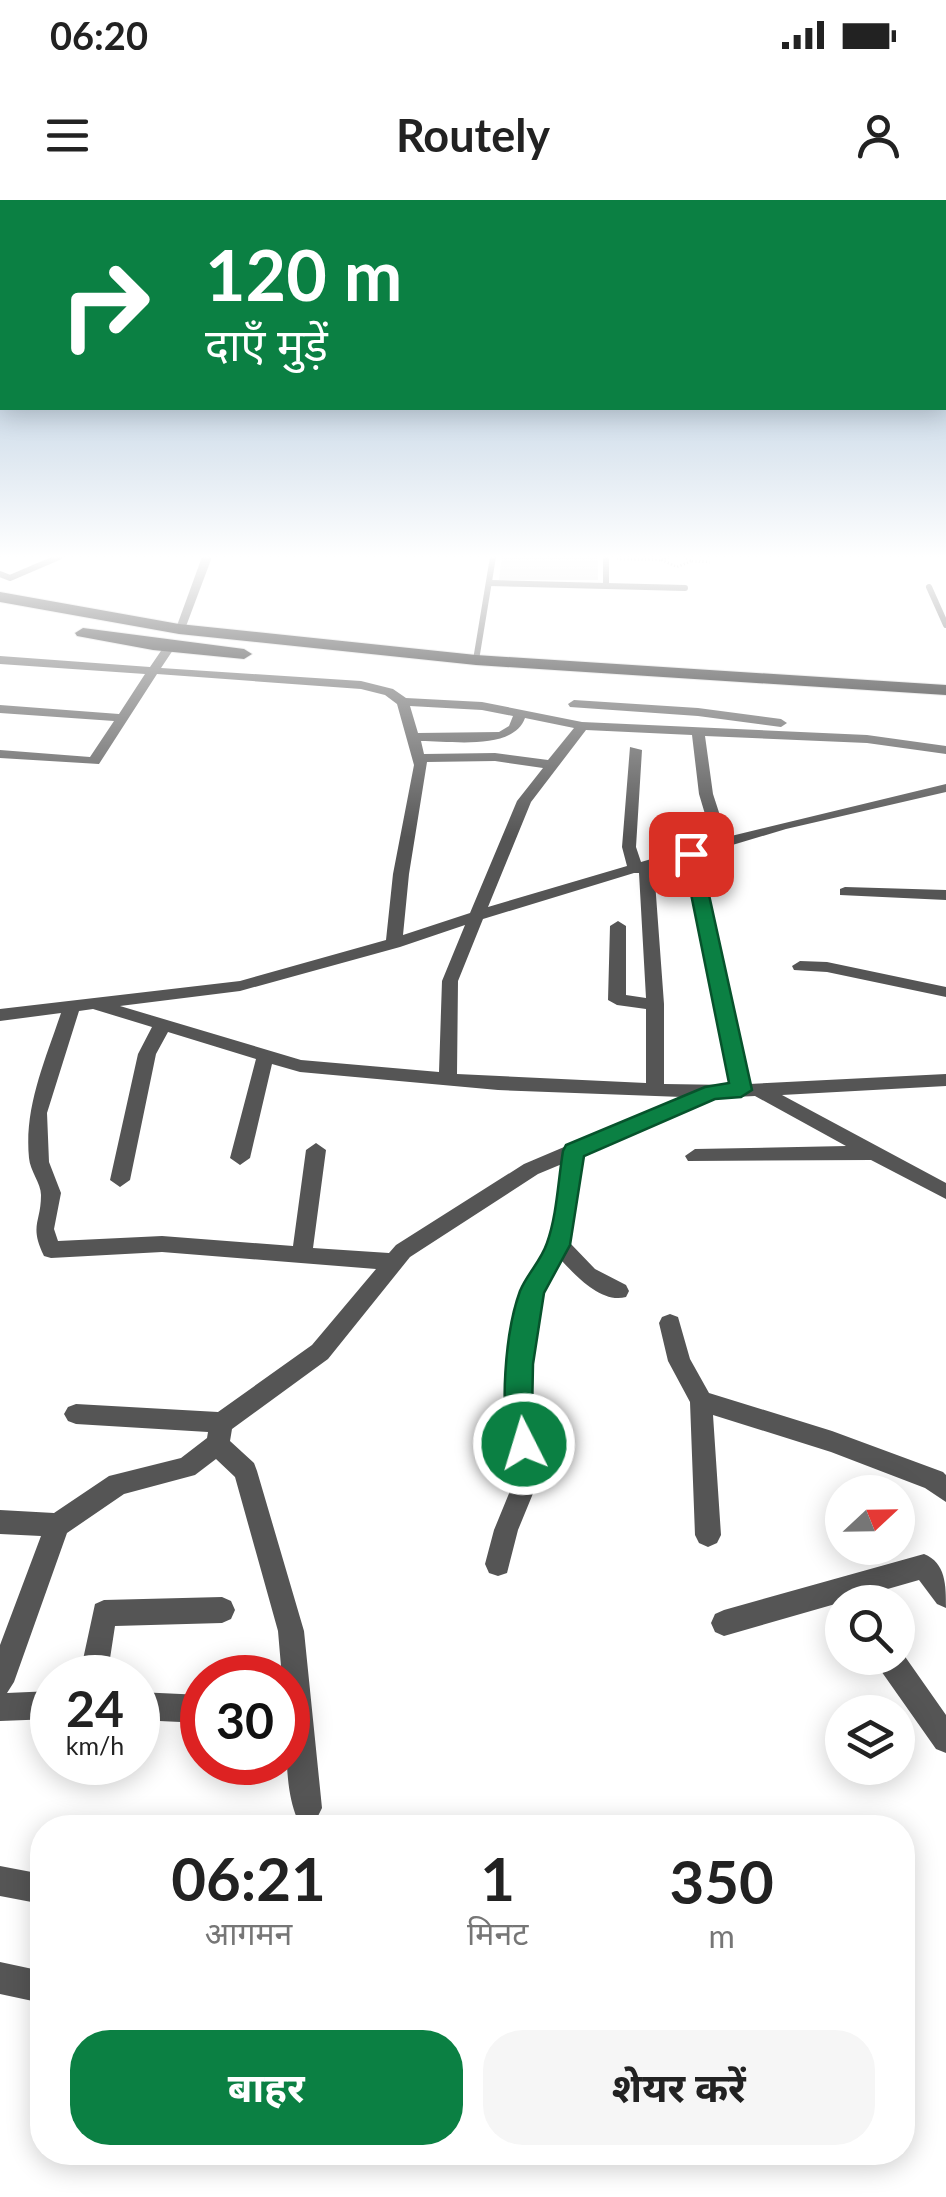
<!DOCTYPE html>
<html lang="hi">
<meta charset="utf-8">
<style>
body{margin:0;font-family:Lato,"Noto Sans Devanagari",sans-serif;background:#f6f6f6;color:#222;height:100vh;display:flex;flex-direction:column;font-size:38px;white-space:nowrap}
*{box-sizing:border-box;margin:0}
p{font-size:32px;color:#767676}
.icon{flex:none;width:55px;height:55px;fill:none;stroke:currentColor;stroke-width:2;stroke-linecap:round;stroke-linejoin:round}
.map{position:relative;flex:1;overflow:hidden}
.panel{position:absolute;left:30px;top:1615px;width:885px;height:350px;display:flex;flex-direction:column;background:#fff;border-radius:40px;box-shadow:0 5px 25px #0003}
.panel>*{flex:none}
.top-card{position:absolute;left:0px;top:0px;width:948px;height:210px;box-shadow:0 5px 25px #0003;background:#0b8043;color:#fff;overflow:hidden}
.needle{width:65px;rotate:68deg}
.buttons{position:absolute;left:825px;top:1275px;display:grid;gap:20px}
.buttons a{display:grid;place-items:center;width:90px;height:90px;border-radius:50%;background:#fff;box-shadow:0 5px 25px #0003;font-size:50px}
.speed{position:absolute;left:30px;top:1455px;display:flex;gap:20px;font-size:50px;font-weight:700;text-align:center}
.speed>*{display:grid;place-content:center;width:130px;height:130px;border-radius:50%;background:#fff;box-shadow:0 5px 25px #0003;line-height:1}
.speed small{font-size:25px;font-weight:400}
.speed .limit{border:15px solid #d22;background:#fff;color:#111}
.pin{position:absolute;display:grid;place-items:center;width:85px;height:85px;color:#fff;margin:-42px;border-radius:20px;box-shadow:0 5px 15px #0006}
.me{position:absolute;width:110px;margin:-55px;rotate:355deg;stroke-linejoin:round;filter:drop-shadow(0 0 8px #0008)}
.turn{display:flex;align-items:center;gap:35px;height:210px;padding:0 40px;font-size:45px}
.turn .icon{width:130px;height:130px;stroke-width:2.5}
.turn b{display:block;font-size:70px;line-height:85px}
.eta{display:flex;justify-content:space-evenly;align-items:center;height:170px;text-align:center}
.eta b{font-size:60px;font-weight:700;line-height:70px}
.button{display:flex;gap:20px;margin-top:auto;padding:20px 40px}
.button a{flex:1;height:115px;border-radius:40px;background:#0b8043;color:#fff;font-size:40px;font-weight:700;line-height:115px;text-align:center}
.button a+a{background:#f6f6f6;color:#222}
.status{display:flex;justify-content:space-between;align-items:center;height:70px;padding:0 50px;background:#fff;direction:ltr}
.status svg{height:28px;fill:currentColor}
header{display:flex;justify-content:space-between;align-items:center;height:130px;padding:0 40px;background:#fff;font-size:45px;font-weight:700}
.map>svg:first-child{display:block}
.green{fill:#dcdcdc}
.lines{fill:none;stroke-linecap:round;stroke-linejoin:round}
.trunk-casing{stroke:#dbdbdb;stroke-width:2}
.path{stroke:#777;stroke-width:2.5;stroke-dasharray:1 2.5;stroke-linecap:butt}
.service{stroke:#555;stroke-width:6}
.minor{fill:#555;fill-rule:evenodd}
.trunk{fill:#000;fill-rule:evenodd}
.route{fill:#0b8043;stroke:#07532c;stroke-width:2.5}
</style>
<div class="status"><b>06:20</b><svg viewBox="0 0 49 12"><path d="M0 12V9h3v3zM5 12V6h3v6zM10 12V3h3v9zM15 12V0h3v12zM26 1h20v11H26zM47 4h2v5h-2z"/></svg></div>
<header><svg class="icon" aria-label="menu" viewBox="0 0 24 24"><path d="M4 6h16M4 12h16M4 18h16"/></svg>Routely<svg class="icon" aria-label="person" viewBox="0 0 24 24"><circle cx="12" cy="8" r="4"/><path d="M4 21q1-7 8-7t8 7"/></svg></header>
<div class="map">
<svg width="946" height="1997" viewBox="0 0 946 1997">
<rect width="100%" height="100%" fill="#fff"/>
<!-- green -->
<path class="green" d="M502,357H598V380H499Z"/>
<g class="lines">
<!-- trunk casing -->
<g class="trunk-casing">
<g id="trunk">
<path d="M0,392L179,424L476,455L946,485V495L476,465L179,434L0,402Z"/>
<path d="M83,428L244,449L252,454L244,459L153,450L77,436L75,433Z"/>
</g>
</g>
<!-- path -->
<g class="path">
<path d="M669,357L662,360L677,367L692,361L683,357"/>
<path d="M617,359L662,360"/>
<path d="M692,361L710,362"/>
</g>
<!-- service -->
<g class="service">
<path d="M606,357V385"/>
<path d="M0,374L10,378L59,357"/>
<path d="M490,383L685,388"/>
<path d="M929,387L946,425"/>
<path d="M476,460L493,357"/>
</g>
<!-- minor -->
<g class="minor">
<path d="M202,357H212L185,429L175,431Z"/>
<path d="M169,443L175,447L161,468L361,481L393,489L406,498L482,502L582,522L867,535L946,546V554L867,543L705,536L713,594L727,637L946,584V592L786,629L699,655L749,884L946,874V886L782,895L946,983V999L871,960L688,961L685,956L695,949L846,946L755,896L714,898L583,955L570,1043L595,1069L626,1085L629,1091L626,1097C602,1104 576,1076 561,1060L543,1093L531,1164L530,1215L541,1274L518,1330L507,1373L498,1376L489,1373L485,1364L494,1330L517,1274L506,1215L509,1164L521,1092L549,1044L562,964L538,974L410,1057L328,1159L232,1229L230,1241L254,1263L257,1271L304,1431L322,1608L317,1618L307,1623L297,1618C281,1581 288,1518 288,1478H282L278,1431L235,1277L216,1259L195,1275L124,1294L67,1333L14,1482L7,1493L52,1491V1519L0,1521V1445L41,1336L0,1334V1310L54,1313L109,1276L181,1258L207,1238L208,1232L76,1224L68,1221L64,1214L68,1207L76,1204L218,1212L312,1145L376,1069L162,1052L51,1058L44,1056C29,1025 41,1023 41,995C41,983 30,971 29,958C24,907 45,861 61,813L0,821V809L240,781L386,740L393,674L414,565L397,504L385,495L361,489L157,474L99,564L0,558V550L90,557L114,521L0,513V505L119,514L145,474L0,464V456L150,467L165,445ZM410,506L482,510L513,516L509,526L499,532L418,533ZM525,518L574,528L548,560L495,553L424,554L421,541C451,541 513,551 525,518ZM586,530L692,535L699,594L713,641L641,662L636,647L642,550L630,547L622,647L627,666L488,707L531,602ZM495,561L543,568L517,601L470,713L403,735L409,674L427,562ZM685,659L731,885L664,884V804L654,668ZM634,673H639L646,798L626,795V726L618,721L610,726L608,800L617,805L646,809V883L457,874L458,781L483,719ZM465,725L442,781L439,872L301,860L120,806L240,791L400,747ZM93,809L152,827L138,854L110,980L120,987L130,980L156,854L168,832L256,859L230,958L240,965L250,958L272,864L300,872L498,890L682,897L524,964L396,1045L389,1053L313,1048L326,950L316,943L306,950L293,1046L162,1036L58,1041L54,1029L61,993L49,962L47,913L79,811Z"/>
<path d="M574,500L698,508L781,519L787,523L781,527L698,516L570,507L568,504Z"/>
<path d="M845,687L946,690V700L840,695V689Z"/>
<path d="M800,761L827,762L946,787V797L827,772L794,770L792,766Z"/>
<path d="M670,1114L678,1117L690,1159L709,1193L832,1231L943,1272L946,1275V1302L925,1288L831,1252L713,1215L721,1335L717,1343L708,1347L699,1343L695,1335L690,1202L668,1161L659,1123L662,1117Z"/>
<path d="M924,1354C946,1363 946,1385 946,1408L937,1404L919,1380L724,1436L715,1432L711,1423L715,1414L724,1410Z"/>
<path d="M222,1397L231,1401L235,1410L231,1419L222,1423L115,1426L107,1478H79L95,1404L104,1400Z"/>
<path d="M899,1448L946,1515V1553L936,1549L879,1468L876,1458H898Z"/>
<path d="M138,1492L202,1495V1523L138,1520Z"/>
<path d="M0,1666L42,1674V1704L0,1696Z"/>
<path d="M0,1762L42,1771V1803L0,1794Z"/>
</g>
<!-- trunk -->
<use href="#trunk" class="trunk"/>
</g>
<!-- sky -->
<linearGradient id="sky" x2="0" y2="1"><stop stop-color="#8cadcc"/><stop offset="0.56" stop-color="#fff"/><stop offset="1" stop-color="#fff" stop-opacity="0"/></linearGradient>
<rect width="946" height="637" fill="url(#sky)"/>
<!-- route -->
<path class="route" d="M691,649L700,654L752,890L741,897L715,899L584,956L570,1045L544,1093L533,1164L532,1215L537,1244L533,1253L524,1257L514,1253C497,1216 506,1129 520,1091C527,1074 541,1061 547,1043C557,1015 558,981 563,951L566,945L705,887L729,883L683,654Z"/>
</svg>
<div class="buttons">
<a><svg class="needle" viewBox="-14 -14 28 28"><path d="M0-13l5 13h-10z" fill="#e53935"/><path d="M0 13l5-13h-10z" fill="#767676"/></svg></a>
<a><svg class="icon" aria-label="search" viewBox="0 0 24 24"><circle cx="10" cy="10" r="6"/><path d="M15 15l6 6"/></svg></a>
<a><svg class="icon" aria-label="layers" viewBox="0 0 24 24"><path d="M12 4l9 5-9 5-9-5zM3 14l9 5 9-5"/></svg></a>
</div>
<div class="speed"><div>24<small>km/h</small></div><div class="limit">30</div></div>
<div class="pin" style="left:691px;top:654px;background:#d93025"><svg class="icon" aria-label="arrive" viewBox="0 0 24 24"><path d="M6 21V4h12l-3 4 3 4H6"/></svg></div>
<svg class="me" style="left:524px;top:1244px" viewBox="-20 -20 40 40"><circle r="17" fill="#0b8043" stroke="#fff" stroke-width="3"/><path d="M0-11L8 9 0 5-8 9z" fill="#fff"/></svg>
<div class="top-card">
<div class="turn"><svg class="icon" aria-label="right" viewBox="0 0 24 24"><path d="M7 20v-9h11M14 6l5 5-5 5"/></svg><div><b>120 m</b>दाएँ मुड़ें</div></div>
</div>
<section class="panel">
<div class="eta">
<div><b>06:21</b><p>आगमन</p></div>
<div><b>1</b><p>मिनट</p></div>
<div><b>350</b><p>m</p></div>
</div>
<div class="button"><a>बाहर</a><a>शेयर करें</a></div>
</section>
</div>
